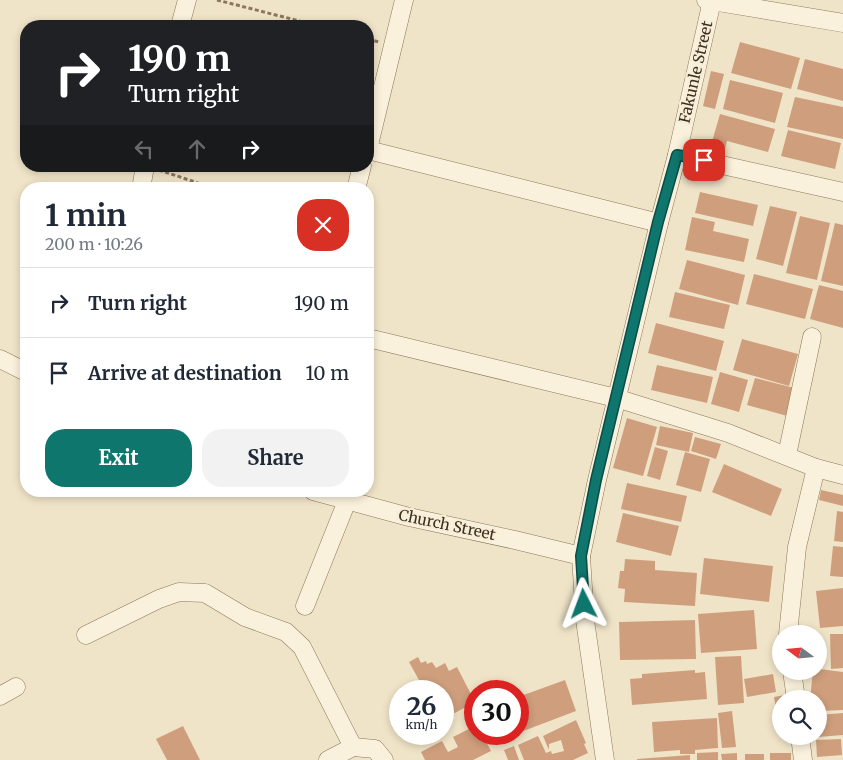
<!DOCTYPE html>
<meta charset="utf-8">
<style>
body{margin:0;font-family:Merriweather,serif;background:#f2f2f3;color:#1f2937;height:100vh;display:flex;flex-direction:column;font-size:19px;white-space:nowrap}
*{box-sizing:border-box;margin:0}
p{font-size:16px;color:#747a83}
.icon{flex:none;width:28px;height:28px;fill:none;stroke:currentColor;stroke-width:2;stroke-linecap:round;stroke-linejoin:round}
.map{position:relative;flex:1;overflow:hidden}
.side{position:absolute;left:20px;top:182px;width:354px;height:315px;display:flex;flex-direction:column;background:#fff;border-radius:20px;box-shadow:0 2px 8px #0003}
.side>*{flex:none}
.top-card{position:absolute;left:20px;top:20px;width:354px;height:152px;border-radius:20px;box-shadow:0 2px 8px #0003;background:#202124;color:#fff;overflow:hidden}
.needle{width:32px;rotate:286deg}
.tools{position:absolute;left:772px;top:625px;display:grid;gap:10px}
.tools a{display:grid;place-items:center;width:55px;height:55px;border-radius:50%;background:#fff;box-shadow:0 2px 8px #0003;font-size:25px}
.speed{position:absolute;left:389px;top:680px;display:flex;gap:10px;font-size:25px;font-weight:700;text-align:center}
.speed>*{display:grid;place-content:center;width:65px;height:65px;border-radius:50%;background:#fff;box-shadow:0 2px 8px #0003;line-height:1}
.speed small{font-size:12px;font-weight:400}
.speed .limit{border:8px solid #d22;background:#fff;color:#111}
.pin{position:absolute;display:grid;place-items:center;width:42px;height:42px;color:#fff;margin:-21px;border-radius:10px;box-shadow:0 2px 8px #0006}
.me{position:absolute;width:55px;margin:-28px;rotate:357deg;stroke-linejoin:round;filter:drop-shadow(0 0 4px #0008)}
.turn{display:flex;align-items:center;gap:18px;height:105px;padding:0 25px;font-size:22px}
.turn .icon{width:65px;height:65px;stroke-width:2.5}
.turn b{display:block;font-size:35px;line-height:42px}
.lanes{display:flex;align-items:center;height:48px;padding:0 25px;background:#0003;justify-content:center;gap:25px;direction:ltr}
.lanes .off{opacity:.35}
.round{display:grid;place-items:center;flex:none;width:52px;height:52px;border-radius:20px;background:#f2f2f3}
.summary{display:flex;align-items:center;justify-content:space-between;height:85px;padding:0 25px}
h1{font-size:30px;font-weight:700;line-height:38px}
.action{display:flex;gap:10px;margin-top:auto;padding:10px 25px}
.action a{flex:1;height:58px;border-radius:20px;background:#0f766e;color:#fff;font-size:20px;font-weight:700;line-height:58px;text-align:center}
.action a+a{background:#f2f2f3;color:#1f2937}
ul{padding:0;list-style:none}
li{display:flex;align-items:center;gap:15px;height:70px;padding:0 25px;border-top:1px solid #e0e1e3}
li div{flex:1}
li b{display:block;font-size:19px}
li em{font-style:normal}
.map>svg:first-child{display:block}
.building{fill:#cf9f7d}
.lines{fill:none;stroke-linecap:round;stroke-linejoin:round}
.minor-casing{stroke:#8d765c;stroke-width:19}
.path{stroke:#8d765c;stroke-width:3;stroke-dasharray:4 2.5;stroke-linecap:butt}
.minor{stroke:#faf1dc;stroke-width:18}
.route-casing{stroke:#0a4d48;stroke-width:12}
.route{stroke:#0f766e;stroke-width:9}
.labels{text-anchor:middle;stroke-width:4.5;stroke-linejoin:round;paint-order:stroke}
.street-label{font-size:15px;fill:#3d2e20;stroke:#f7eed8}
</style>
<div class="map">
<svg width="843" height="760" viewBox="0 0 843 760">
<rect width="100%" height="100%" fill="#f0e4c8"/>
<!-- building -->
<g class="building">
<path d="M740,42L800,58L791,89L731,73Z"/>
<path d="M805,59L843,69V101L797,89Z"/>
<path d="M711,71L724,74L715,109L703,106Z"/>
<path d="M730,80L783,93L775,123L723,109Z"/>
<path d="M795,97L843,107V139L787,127Z"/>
<path d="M720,114L775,129L768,152L727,141L725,149L711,145Z"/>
<path d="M788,130L841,143L835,169L781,156Z"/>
<path d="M700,192L758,205L753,226L695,213Z"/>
<path d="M770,206L797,212L783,266L756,259Z"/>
<path d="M800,216L830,223L817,280L786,273Z"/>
<path d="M692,217L715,222L713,231L749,239L744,262L685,250Z"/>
<path d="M835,223L843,225V286L821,281Z"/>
<path d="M687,260L745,275L738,305L679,289Z"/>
<path d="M754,274L813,289L805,319L746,304Z"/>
<path d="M819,285L843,291V328L810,319Z"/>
<path d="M675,292L730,305L724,329L669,317Z"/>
<path d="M656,323L724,341L716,371L648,353Z"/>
<path d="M742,339L798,354L789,386L733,370Z"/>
<path d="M657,365L713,377L707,403L651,390Z"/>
<path d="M720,372L748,380L739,412L711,404Z"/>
<path d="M755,378L798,389L791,417L747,405Z"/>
<path d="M627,418L657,427L643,476L613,468Z"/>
<path d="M660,426L693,433L689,452L656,445Z"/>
<path d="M695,437L721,444L716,459L691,451Z"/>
<path d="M655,447L668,451L660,480L647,476Z"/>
<path d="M685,452L710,459L701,492L676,485Z"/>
<path d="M724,464L782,489L771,516L712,492Z"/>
<path d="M627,483L687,496L681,522L621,509Z"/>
<path d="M821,490L843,495V506L819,500Z"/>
<path d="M837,511L843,512V542L834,541Z"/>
<path d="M623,513L679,526L671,556L616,542Z"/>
<path d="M833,546L843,547V577L830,576Z"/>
<path d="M704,558L773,566L769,602L700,594Z"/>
<path d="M625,559L655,561V570L697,573L695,606L624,602L625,589L618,588L620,571H624Z"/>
<path d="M843,588V626L820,628L816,591Z"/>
<path d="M754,610L757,649L701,653L698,614Z"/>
<path d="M695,620L696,659L620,660L619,622Z"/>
<path d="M830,634H843V668L831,669Z"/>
<path d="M741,656L744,703L718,705L715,657Z"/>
<path d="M418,657L421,663L426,661L427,664L432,662L436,668L445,663L449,671L457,667L475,702L442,720V691H425L409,662Z"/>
<path d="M819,669L843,672V710L819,711V699H810L813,671H819Z"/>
<path d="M695,670V673L705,672L707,699L632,705L630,679L642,678V674Z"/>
<path d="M773,674L776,692L747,697L744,679Z"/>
<path d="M565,680L576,711L518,733V697Z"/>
<path d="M785,695V699H781V725H779L774,697Z"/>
<path d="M732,711L736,747L722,748L718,713Z"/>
<path d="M843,713V735L819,737V715Z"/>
<path d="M717,718L718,748L695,750V754H680V750L654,752L652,722Z"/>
<path d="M576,720L586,743L584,744L588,753L573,760H524L518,745L538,736L546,753L551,751L552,754L564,751L561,740L549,744V750L543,736Z"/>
<path d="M183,726L200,760H167L156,739Z"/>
<path d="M475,726V734H482L491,751L473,760H425L421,752L442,741L448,752L458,747L453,737Z"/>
<path d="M841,739L842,755L817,757L816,740Z"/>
<path d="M514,746L519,760H508L504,750Z"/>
<path d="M718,752V760H697V753Z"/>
<path d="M737,753V760H722L721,754Z"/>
<rect x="770" y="753" width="21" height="7"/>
<rect x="745" y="754" width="19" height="6"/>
<path d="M690,755V760H637V759Z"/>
</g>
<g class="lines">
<!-- minor casing -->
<g class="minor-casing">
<g id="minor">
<path d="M706,0L843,23"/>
<path d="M180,26L187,0"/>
<path d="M368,149L404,0"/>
<path d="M368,150L659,223"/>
<path d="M677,155L843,192"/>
<path d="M141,189L145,166"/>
<path d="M356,189L362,166"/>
<path d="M368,338L616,398L728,433L816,468L843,475"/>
<path d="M0,359L26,372"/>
<path d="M787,455L812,337"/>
<path d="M313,491L409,517L515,540L581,556"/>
<path d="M305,606L347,501"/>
<path d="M788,634L797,547L816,468"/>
<path d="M86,635L159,599L179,592L205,593L245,617L286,632L302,647L353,747"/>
<path d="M792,671L796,699"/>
<path d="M0,696L16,687"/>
<path d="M800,736L803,760"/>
<path d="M328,760L353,747L375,749L384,760"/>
<path d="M605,760L585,620L581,556L597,480L659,223L677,155L712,1"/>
</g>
</g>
<!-- path -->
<g class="path">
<path d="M217,0L319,26"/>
<path d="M368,39L379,42"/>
<path d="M326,166L344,171"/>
<path d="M159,170L216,189"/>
</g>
<!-- minor -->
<use href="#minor" class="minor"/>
</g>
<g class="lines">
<!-- route casing -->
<g class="route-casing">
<path id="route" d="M584,604L581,556L596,480L658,222L677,155L704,160"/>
</g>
<!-- route -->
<use href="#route" class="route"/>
</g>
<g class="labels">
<!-- street labels -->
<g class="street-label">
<text transform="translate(696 72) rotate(-77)" y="5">Fakunle Street</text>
<text transform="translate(447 525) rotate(12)" y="5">Church Street</text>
</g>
</g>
</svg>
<div class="tools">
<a><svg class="needle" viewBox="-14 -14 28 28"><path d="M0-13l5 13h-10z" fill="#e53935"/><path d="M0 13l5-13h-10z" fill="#747a83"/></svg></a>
<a><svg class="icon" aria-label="search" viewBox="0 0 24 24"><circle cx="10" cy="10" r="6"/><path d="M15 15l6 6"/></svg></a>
</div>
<div class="speed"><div>26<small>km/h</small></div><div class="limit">30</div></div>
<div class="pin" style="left:704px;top:160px;background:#d93025"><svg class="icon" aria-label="arrive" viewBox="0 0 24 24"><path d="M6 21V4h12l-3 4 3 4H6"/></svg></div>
<svg class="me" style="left:584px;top:604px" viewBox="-20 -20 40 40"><path d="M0-17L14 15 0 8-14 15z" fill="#0f766e" stroke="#fff" stroke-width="4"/></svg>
<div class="top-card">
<div class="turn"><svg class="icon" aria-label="right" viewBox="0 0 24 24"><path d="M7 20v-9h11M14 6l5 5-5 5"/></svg><div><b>190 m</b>Turn right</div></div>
<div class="lanes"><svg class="icon off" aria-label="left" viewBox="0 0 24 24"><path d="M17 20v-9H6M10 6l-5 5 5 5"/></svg><svg class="icon off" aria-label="ahead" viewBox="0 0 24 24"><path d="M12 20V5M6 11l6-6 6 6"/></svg><svg class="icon" aria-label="right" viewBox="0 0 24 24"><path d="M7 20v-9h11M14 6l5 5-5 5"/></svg></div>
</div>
<section class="side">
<div class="summary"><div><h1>1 min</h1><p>200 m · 10:26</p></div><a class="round" style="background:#d93025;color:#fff"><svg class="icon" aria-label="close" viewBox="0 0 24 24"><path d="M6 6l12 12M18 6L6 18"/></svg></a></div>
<ul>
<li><svg class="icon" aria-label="right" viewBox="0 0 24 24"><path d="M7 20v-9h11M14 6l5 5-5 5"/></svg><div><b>Turn right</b></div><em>190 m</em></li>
<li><svg class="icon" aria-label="arrive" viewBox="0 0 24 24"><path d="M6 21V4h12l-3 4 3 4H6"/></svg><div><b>Arrive at destination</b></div><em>10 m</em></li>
</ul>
<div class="action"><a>Exit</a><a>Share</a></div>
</section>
</div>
